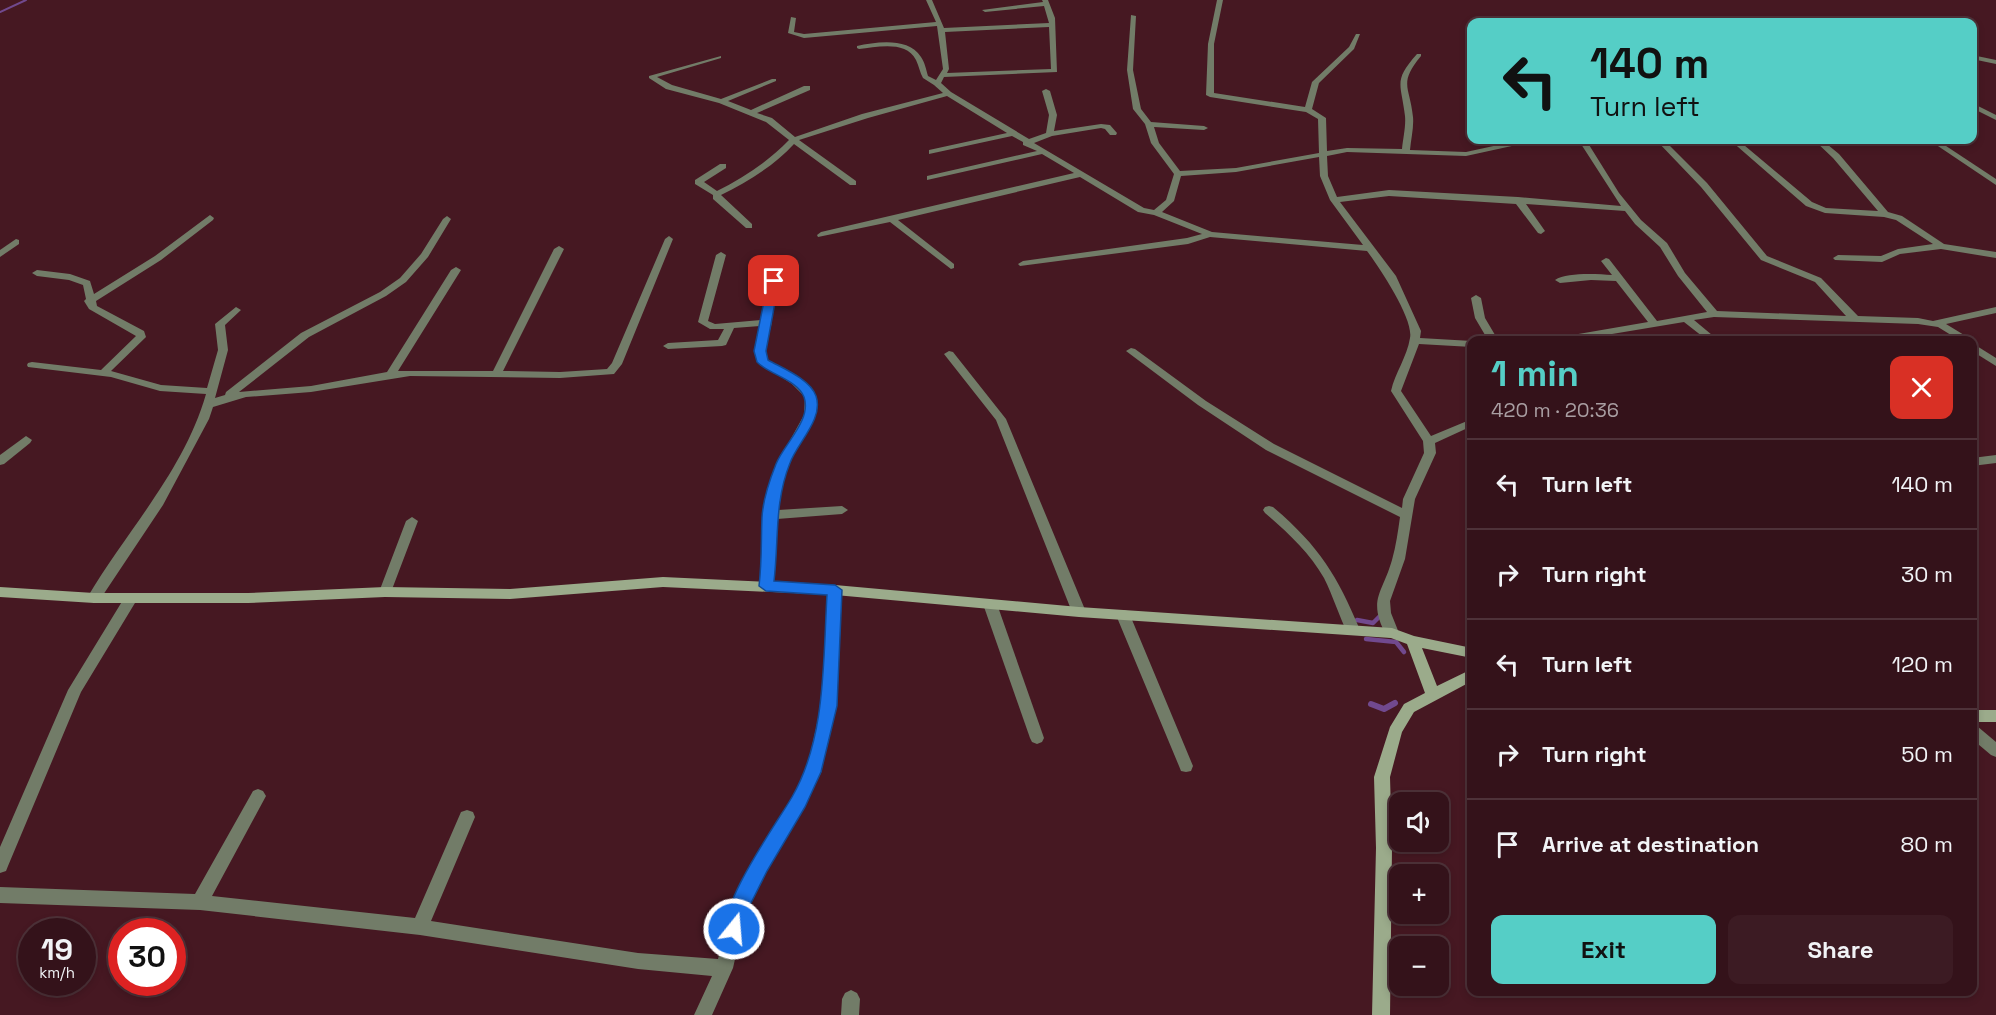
<!DOCTYPE html>
<meta charset="utf-8">
<style>
body{margin:0;font-family:"Space Grotesk",sans-serif;background:#3c1b23;color:#f1f3f6;height:100vh;display:flex;flex-direction:column;font-size:22px;white-space:nowrap}
*{box-sizing:border-box;margin:0}
p{font-size:20px;color:#a99ea2}
.icon{flex:none;width:33px;height:33px;fill:none;stroke:currentColor;stroke-width:2;stroke-linecap:round;stroke-linejoin:round}
.map{position:relative;flex:1;overflow:hidden}
.panel{position:absolute;left:1467px;top:336px;width:510px;height:660px;display:flex;flex-direction:column;background:#34121a;border-radius:12px;box-shadow:0 3px 9px #0003,0 0 0 2px #4e3239}
.panel>*{flex:none}
.top-card{position:absolute;left:1467px;top:18px;width:510px;height:126px;border-radius:12px;box-shadow:0 3px 9px #0003,0 0 0 2px #4e3239;background:#55cec6;color:#111;overflow:hidden}
.buttons{position:absolute;left:1389px;top:792px;display:grid;gap:12px}
.buttons a{display:grid;place-items:center;width:60px;height:60px;border-radius:12px;background:#34121a;box-shadow:0 3px 9px #0003,0 0 0 2px #4e3239;font-size:30px}
.speed{position:absolute;left:18px;top:918px;display:flex;gap:12px;font-size:30px;font-weight:700;text-align:center}
.speed>*{display:grid;place-content:center;width:78px;height:78px;border-radius:50%;background:#34121a;box-shadow:0 3px 9px #0003,0 0 0 2px #4e3239;line-height:1}
.speed small{font-size:15px;font-weight:400}
.speed .limit{border:9px solid #d22;background:#fff;color:#111}
.pin{position:absolute;display:grid;place-items:center;width:51px;height:51px;color:#fff;margin:-26px;border-radius:12px;box-shadow:0 3px 9px #0006}
.me{position:absolute;width:66px;margin:-33px;rotate:17deg;stroke-linejoin:round;filter:drop-shadow(0 0 4px #0008)}
.turn{display:flex;align-items:center;gap:21px;height:126px;padding:0 24px;font-size:27px}
.turn .icon{width:78px;height:78px;stroke-width:2.5}
.turn b{display:block;font-size:42px;line-height:51px}
.round{display:grid;place-items:center;flex:none;width:63px;height:63px;border-radius:12px;background:#3c1b23}
.summary{display:flex;align-items:center;justify-content:space-between;height:102px;padding:0 24px}
h1{font-size:36px;font-weight:800;line-height:45px;color:#55cec6}
.cta{display:flex;gap:12px;margin-top:auto;padding:12px 24px}
.cta a{flex:1;height:69px;border-radius:12px;background:#55cec6;color:#111;font-size:24px;font-weight:800;line-height:69px;text-align:center}
.cta a+a{background:#3c1b23;color:#f1f3f6}
ul{padding:0;list-style:none}
li{display:flex;align-items:center;gap:18px;height:90px;padding:0 24px;border-top:2px solid #4e3239}
li div{flex:1}
li b{display:block;font-size:22px}
li em{font-style:normal}
.map>svg:first-child{display:block}
.lines{fill:none;stroke-linecap:round;stroke-linejoin:round}
.stream-far2{stroke:#71498e;stroke-width:2}
.stream-far1{stroke:#71498e;stroke-width:4.5}
.stream{stroke:#71498e;stroke-width:6}
.street{fill:#727c68;fill-rule:evenodd}
.secondary{fill:#9bab8b;fill-rule:evenodd}
.route{fill:#1a73e8;stroke:#114b97;stroke-width:1.5}
</style>
<div class="map">
<svg width="1996" height="1015" viewBox="0 0 1996 1015">
<rect width="100%" height="100%" fill="#461822"/>
<g class="lines">
<!-- stream-far2 -->
<path class="stream-far2" d="M0,12L26,0"/>
<!-- stream-far1 -->
<g class="stream-far1">
<path d="M1357,620L1373,623L1380,616"/>
<path d="M1366,639L1396,642L1404,652"/>
</g>
<!-- stream -->
<path class="stream" d="M1371,704L1384,709L1395,703"/>
<!-- street -->
<g class="street">
<path d="M926,0H932L944,28L1049,23L1044,6L985,12L982,10L1043,2L1042,0H1048L1055,18L1057,72L944,77L941,83L951,92L1029,139L1046,133L1049,115L1042,91L1046,89L1050,91L1057,115L1054,131L1101,124L1110,125L1117,133L1116,135H1110L1105,129L1101,128L1052,136L1034,143L1144,208L1154,210L1166,200L1174,174L1151,143L1145,124L1133,109L1127,70L1131,15L1136,16L1133,70L1141,109L1151,122L1204,126L1208,128L1204,130L1154,127L1159,143L1180,171L1236,168L1319,153L1318,119L1306,112L1210,97L1206,95L1208,44L1217,0H1223L1214,44V93L1305,107L1312,82L1349,47L1356,34H1360L1354,49L1319,83L1312,109L1326,118L1327,151L1347,148L1402,149C1403,139 1406,126 1405,116C1401,83 1393,81 1417,54H1421V56C1398,84 1410,86 1413,117C1414,127 1411,139 1410,150L1466,152L1521,140H1586L1619,193L1641,220L1667,243L1685,273L1717,311L1846,316L1815,282L1761,260L1701,187L1656,140H1664L1707,183L1767,256L1821,278L1858,316L1918,318L1933,321L1996,307V313L1946,324L1969,338L1970,340H1959L1938,327L1918,324L1714,317L1694,320L1718,340H1707L1684,322L1576,340H1556L1561,337L1648,322L1616,281L1591,280L1560,283L1555,280C1567,272 1597,274 1612,275L1601,261L1606,258L1609,259L1657,321L1707,312L1678,276L1660,247L1635,224L1625,211L1526,204L1545,231L1541,234L1538,233L1516,204L1389,196L1340,202L1396,276L1421,331L1420,338L1472,341V347L1419,344L1401,391L1431,436L1472,419V426L1435,443L1436,453L1415,499L1405,559L1390,601L1391,613L1399,633L1397,637L1392,638L1387,637C1367,599 1382,595 1392,560C1396,546 1398,531 1400,517L1266,450L1198,405L1126,351L1131,348L1135,349L1206,401L1274,444L1402,508L1403,499L1424,453L1423,441L1391,391C1395,373 1407,357 1410,338C1414,319 1379,267 1367,251L1210,237L1188,244L1020,266L1018,264L1023,261L1187,238L1202,234L1154,215L1138,212L1080,177L898,220L954,264V268L951,269L890,222L818,237L817,235L821,232L1074,173L1042,154L927,180V176L1037,151L1023,145V142L1012,136L929,154V150L1007,133L947,96L868,118L799,140L856,181V185H850L794,144C774,166 747,182 721,195L752,224V228H746L713,199V195L695,184V180L720,164H726V168L704,182L717,191C743,178 769,161 789,140L766,122L719,103L666,89L649,78V76L721,56V58L657,77L672,85L721,99L772,79H776V81L728,101L751,110L804,86H810V90L757,113L772,118L795,137L862,114L943,93L934,85L923,78C920,73 919,66 916,60C906,40 877,47 859,49L857,48V46C877,42 908,37 921,57C925,63 926,69 928,76L936,80L943,69L937,26L804,38L788,33L791,17L796,18L794,32L804,34L936,22ZM1049,27L1051,69L947,73L949,69L945,32ZM1521,144H1581L1621,206L1518,197L1389,190L1337,197L1328,176L1327,156L1347,152L1466,156ZM1319,157L1320,176L1330,200L1363,245L1212,232L1162,212L1174,201L1181,176L1236,172Z"/>
<path d="M1972,55L1996,60V64L1972,59Z"/>
<path d="M1469,96H1472V126L1468,124Z"/>
<path d="M1972,103L1996,115V120L1972,108Z"/>
<path d="M1730,140H1738L1812,202L1826,208L1878,211L1833,158L1814,140H1822L1839,154L1888,212L1902,216L1944,244L1996,252V258L1941,249L1900,254L1882,262L1835,260L1833,258L1838,255L1881,256L1898,249L1933,244L1896,220L1884,217L1825,213L1806,206Z"/>
<path d="M1929,140H1937L1996,179V185Z"/>
<path d="M210,215L214,218L213,220L161,260L96,301L97,306L144,331L146,337L111,371L161,385L207,388L218,350L215,324L236,307L241,310L225,325L228,350L215,398L225,395L226,392L301,333L380,292L400,278L421,254L443,219L447,216L451,219L428,257L406,282L386,296L309,337L239,392L311,386L387,372L451,270L456,267L461,270L398,371H493L554,249L559,246L564,249L503,371L560,372L607,369L612,363L665,239L669,236L673,239L622,364L614,374L560,378L410,376L311,392L246,397L213,407L209,419L163,505L99,601H89L87,598C127,530 184,471 206,394L160,391L111,377L28,367L27,365L28,363L32,362L101,370L136,336L89,309L84,301L86,299L83,285L69,280L37,276L32,273L37,270L70,274L90,281L94,294L155,256Z"/>
<path d="M16,239L19,240V244L0,257V250Z"/>
<path d="M721,252L726,255L708,321L715,324L761,320L772,260L774,258H780L782,260L771,320L772,322L765,351L768,361C782,370 800,375 811,389C830,414 797,442 789,465C783,479 780,495 778,510L842,506L848,510L842,514L777,519L772,586L771,589H761L760,586L765,518L763,515L766,512L777,464L804,415L805,397L792,384L758,362L755,351L760,326L734,328L726,345L722,346L668,349L663,346L668,343L718,340L724,329H710L698,322L716,255Z"/>
<path d="M1476,295L1481,298L1485,318L1498,340H1488L1475,318L1471,298Z"/>
<path d="M1972,343L1996,358V366L1972,351Z"/>
<path d="M949,351L953,352L1006,419L1086,612L1084,616H1074L1072,612L996,420L944,354Z"/>
<path d="M26,436L32,440L30,443L4,464L0,465V455Z"/>
<path d="M1996,455V463L1972,466V458Z"/>
<path d="M1269,506L1273,507C1319,546 1337,575 1360,630L1358,634H1348C1339,616 1333,596 1324,578C1309,552 1287,532 1265,513L1263,510L1265,507Z"/>
<path d="M412,517L418,521L391,592L390,595H380L379,592L406,521Z"/>
<path d="M835,585L840,587L841,590L835,706L821,773L804,806L766,870L746,911L733,968L712,1015H694L712,976L638,969L420,935L200,910L0,903V887L195,894L253,791L258,789L263,791L266,796L212,896L415,918L461,812L467,810L473,812L475,817L431,921L638,953L718,959L732,904L754,860L794,796L806,773L821,706L829,590L830,587Z"/>
<path d="M131,593L136,595L138,598L81,692L8,866L6,871L0,873V847L68,690L126,595Z"/>
<path d="M990,599L995,601L997,604L1044,738L1042,742L1037,744L1032,742L1030,738L983,604L985,601Z"/>
<path d="M1123,610L1128,611L1130,615L1193,766L1191,771L1186,772L1181,771L1179,766L1116,615L1118,611Z"/>
<path d="M1972,724L1977,726L1996,742V757L1991,755L1972,739Z"/>
<path d="M851,990L857,993L860,999L859,1015H841L842,999L845,993Z"/>
</g>
<!-- secondary -->
<g class="secondary">
<path d="M663,577L835,585L1079,607L1392,628L1414,636L1472,648V658L1422,648L1437,686L1472,669V681L1414,712L1402,732L1390,777L1392,848L1390,1015H1372L1376,848L1374,777L1390,727L1404,704L1425,693L1407,644L1391,638L1079,617L835,595L663,587L510,599L385,597L248,603H94L0,597V587L94,593H248L385,587L510,589Z"/>
<rect x="1972" y="710" width="24" height="12"/>
</g>
</g>
<!-- route -->
<path class="route" d="M774,278L779,281L766,351L768,360C782,368 810,379 816,396C824,419 797,443 790,463C774,503 779,540 774,581L835,585L842,590L837,706L821,772L805,807L767,871L747,911L740,936L734,938L727,936C715,909 777,823 792,797C826,738 823,662 827,595L766,591L759,586C762,562 761,540 762,517C763,501 770,479 776,464C784,444 812,420 804,397C798,380 768,374 757,362L754,351L768,281Z"/>
</svg>
<div class="buttons">
<a><svg class="icon" aria-label="sound" viewBox="0 0 24 24"><path d="M4 9h4l5-4v14l-5-4H4zM17 9q2 3 0 6"/></svg></a>
<a>+</a>
<a>−</a>
</div>
<div class="speed"><div>19<small>km/h</small></div><div class="limit">30</div></div>
<div class="pin" style="left:774px;top:281px;background:#d93025"><svg class="icon" aria-label="arrive" viewBox="0 0 24 24"><path d="M6 21V4h12l-3 4 3 4H6"/></svg></div>
<svg class="me" style="left:734px;top:929px" viewBox="-20 -20 40 40"><circle r="17" fill="#1a73e8" stroke="#fff" stroke-width="3"/><path d="M0-11L8 9 0 5-8 9z" fill="#fff"/></svg>
<div class="top-card">
<div class="turn"><svg class="icon" aria-label="left" viewBox="0 0 24 24"><path d="M17 20v-9H6M10 6l-5 5 5 5"/></svg><div><b>140 m</b>Turn left</div></div>
</div>
<section class="panel">
<div class="summary"><div><h1>1 min</h1><p>420 m · 20:36</p></div><a class="round" style="background:#d93025;color:#fff"><svg class="icon" aria-label="close" viewBox="0 0 24 24"><path d="M6 6l12 12M18 6L6 18"/></svg></a></div>
<ul>
<li><svg class="icon" aria-label="left" viewBox="0 0 24 24"><path d="M17 20v-9H6M10 6l-5 5 5 5"/></svg><div><b>Turn left</b></div><em>140 m</em></li>
<li><svg class="icon" aria-label="right" viewBox="0 0 24 24"><path d="M7 20v-9h11M14 6l5 5-5 5"/></svg><div><b>Turn right</b></div><em>30 m</em></li>
<li><svg class="icon" aria-label="left" viewBox="0 0 24 24"><path d="M17 20v-9H6M10 6l-5 5 5 5"/></svg><div><b>Turn left</b></div><em>120 m</em></li>
<li><svg class="icon" aria-label="right" viewBox="0 0 24 24"><path d="M7 20v-9h11M14 6l5 5-5 5"/></svg><div><b>Turn right</b></div><em>50 m</em></li>
<li><svg class="icon" aria-label="arrive" viewBox="0 0 24 24"><path d="M6 21V4h12l-3 4 3 4H6"/></svg><div><b>Arrive at destination</b></div><em>80 m</em></li>
</ul>
<div class="cta"><a>Exit</a><a>Share</a></div>
</section>
</div>
